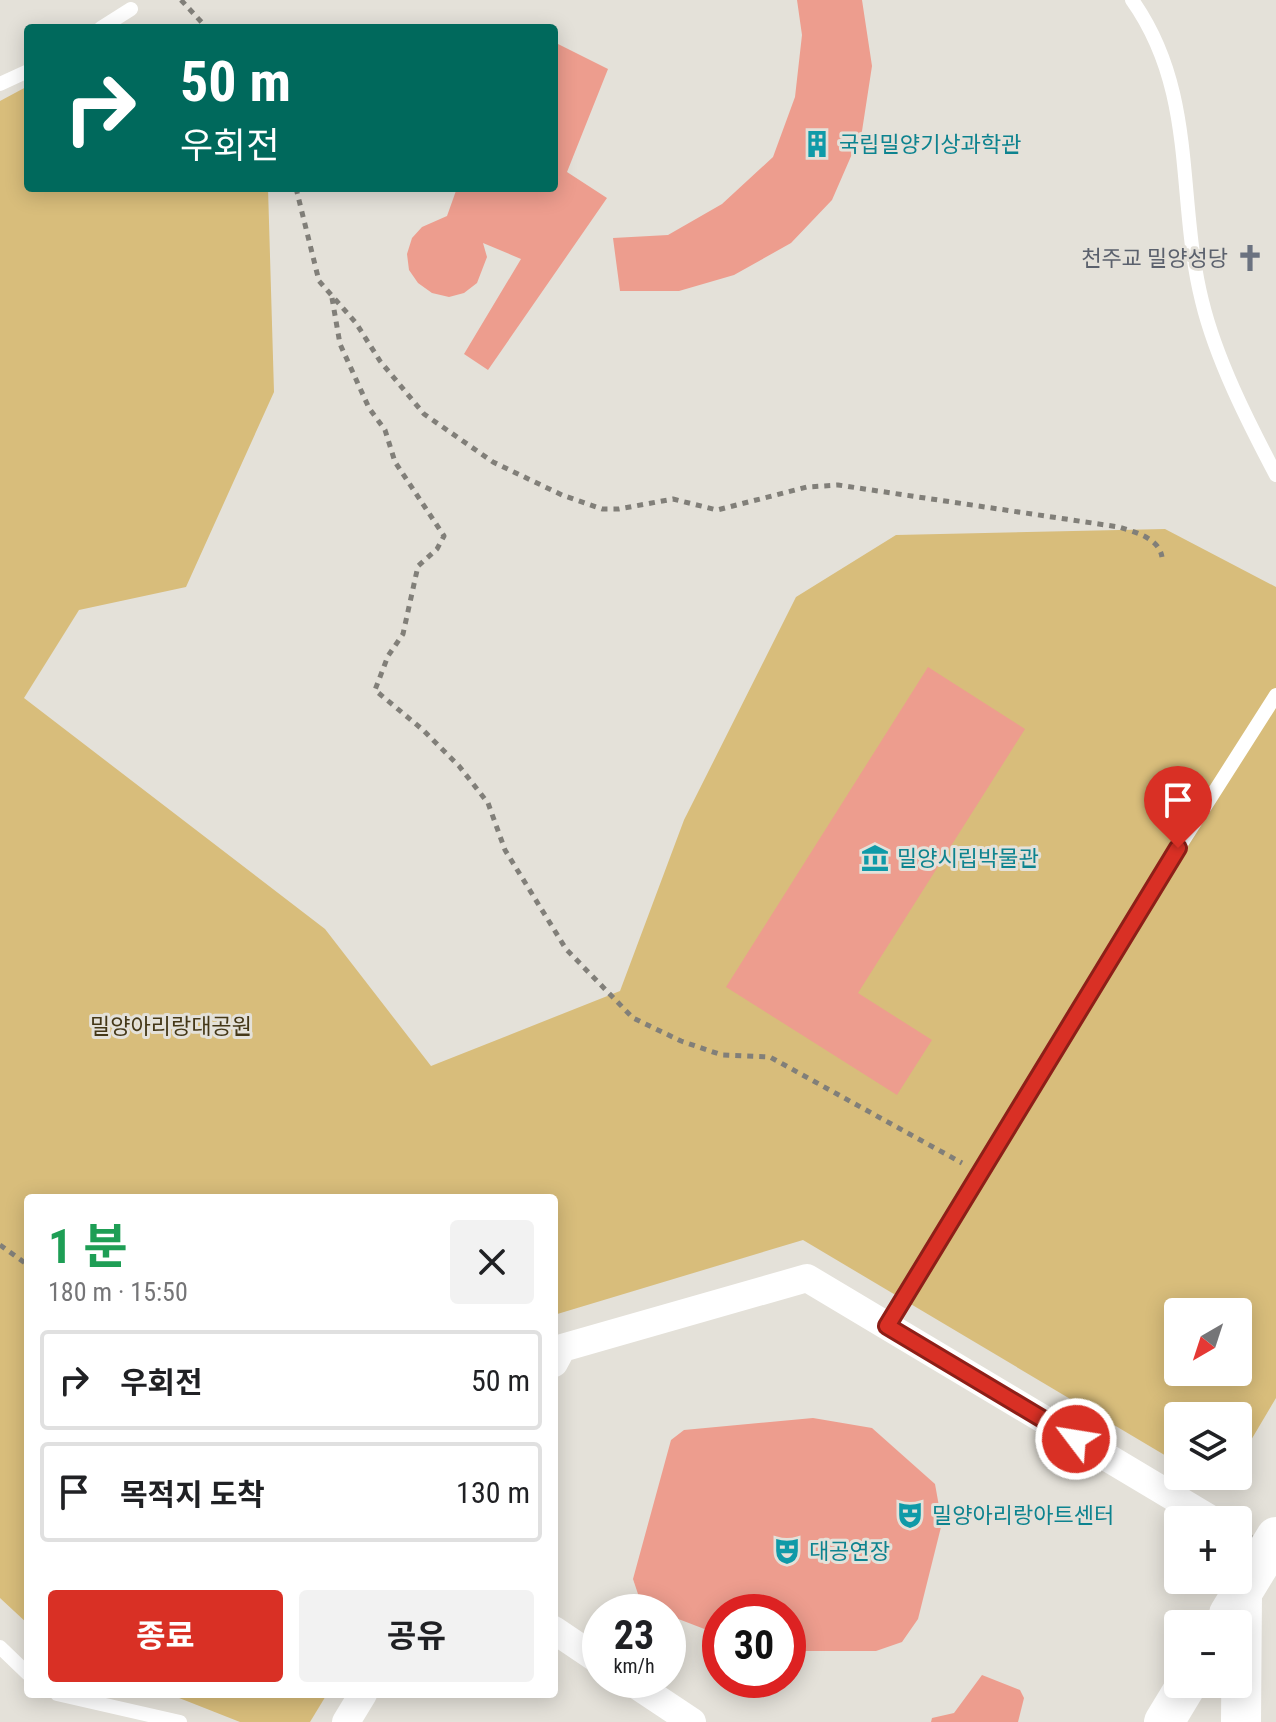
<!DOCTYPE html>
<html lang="ko">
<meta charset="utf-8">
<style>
body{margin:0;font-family:"Roboto Condensed","Noto Sans KR",sans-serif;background:#f2f2f2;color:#202124;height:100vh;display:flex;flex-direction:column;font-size:30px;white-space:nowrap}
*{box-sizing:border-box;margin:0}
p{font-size:26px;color:#757577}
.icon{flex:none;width:44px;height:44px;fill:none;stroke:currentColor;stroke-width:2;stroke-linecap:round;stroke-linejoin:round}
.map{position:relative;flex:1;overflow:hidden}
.panel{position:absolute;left:24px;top:1194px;width:534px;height:504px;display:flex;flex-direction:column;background:#fff;border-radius:8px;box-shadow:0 4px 20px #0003}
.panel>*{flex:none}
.hud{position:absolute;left:24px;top:24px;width:534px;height:168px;border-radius:8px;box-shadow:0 4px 20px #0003;background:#00695c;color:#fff;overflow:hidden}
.needle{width:52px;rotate:219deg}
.controls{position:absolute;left:1164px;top:1298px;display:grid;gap:16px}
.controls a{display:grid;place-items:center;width:88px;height:88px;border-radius:8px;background:#fff;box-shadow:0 4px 20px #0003;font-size:40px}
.speed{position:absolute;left:582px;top:1594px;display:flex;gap:16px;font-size:40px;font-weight:700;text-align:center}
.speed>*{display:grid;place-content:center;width:104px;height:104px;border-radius:50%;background:#fff;box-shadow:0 4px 20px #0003;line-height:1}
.speed small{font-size:20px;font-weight:400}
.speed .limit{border:12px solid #d22;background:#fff;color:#111}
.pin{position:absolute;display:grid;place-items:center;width:68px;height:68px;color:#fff;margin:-82px -34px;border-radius:50% 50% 50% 0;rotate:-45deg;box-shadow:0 0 8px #0007}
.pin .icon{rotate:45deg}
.me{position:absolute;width:88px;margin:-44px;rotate:301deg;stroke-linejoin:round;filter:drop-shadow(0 0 6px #0008)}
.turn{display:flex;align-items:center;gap:28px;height:168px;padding:0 24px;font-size:36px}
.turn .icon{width:104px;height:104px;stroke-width:2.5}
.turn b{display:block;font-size:56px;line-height:68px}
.round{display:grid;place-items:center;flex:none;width:84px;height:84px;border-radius:8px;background:#f2f2f2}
.head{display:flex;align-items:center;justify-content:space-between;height:136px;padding:0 24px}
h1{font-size:48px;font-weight:700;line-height:60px;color:#1e9e55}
.cta{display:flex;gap:16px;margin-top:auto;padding:16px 24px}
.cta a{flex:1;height:92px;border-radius:8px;background:#d93025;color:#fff;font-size:32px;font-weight:700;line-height:92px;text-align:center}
.cta a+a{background:#f2f2f2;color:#202124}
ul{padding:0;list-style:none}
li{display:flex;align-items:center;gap:24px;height:100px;margin:0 16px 12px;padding:0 8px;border:4px solid #e0e0e0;border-radius:8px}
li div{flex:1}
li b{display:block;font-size:30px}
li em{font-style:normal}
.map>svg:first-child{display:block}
.green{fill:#d8bd7b;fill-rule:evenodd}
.building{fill:#ed9d8e}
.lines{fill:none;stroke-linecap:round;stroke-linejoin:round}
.street-tunnel{stroke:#bdbbb4;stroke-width:28;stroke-dasharray:28 14;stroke-linecap:butt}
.path{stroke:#817f79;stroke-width:5;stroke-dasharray:6 6;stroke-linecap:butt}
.lane{stroke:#fff;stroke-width:14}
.street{stroke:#fff;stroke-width:28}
.secondary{stroke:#fff;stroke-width:40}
.route-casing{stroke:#8d1f18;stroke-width:20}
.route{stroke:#d93025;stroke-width:14}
.labels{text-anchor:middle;stroke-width:6;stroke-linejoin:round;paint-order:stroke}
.culture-label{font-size:22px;fill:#0d838f;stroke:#e4e1d9;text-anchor:start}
.worship-label{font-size:22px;fill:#5b616d;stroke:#e4e1d9;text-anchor:end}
.park-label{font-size:22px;fill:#443717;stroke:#e4e1d9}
</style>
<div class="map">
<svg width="1276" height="1722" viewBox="0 0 1276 1722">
<rect width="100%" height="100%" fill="#e4e1d9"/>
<!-- green -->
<g class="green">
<path d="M28,86V188H268L274,392L186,587L79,610L24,698L325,929L431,1066L620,991L684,820L796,597L896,535L1165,529L1276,587V1398L1238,1462V1416H1178V1463L803,1240L554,1315V1198H28V1624L0,1598V101ZM1178,1312H1238V1372H1178Z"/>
<path d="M169,1694H327L310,1722H240Z"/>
</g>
<!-- building -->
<g class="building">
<path d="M797,0H862L872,66L862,131L832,200L791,243L734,275L679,291H620L613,238L668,235L722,204L773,157L795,97L802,35Z"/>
<path d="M554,42L608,69L567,172L607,198L488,370L464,354L521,259L483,243L487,257L477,283L464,293L449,297L432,293L418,283L409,270L407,254L412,238L422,227L447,216L457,188H554Z"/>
<path d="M928,667L1025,729L858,993L932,1040L897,1095L726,987Z"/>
<path d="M813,1418L872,1428L935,1484L942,1523L918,1619L902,1642L876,1651H788V1612H720V1635L668,1615L639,1597L633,1579L671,1440L684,1430Z"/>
<path d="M982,1675L1020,1690L1024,1698L1018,1722H931L932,1718L954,1713Z"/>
</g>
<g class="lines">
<!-- street-tunnel -->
<path class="street-tunnel" d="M1238,1541L1275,1572"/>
<!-- path -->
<g class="path">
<path d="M181,0L207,28"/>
<path d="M296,188L319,281L356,323L380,361L424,414L493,462L562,495L602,509H619L673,499L717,510L807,487L838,485L1119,527C1135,532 1159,538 1162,557"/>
<path d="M332,298L340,344L369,408L385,430L395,462L444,536L437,549L418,566L403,634L388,656L375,690L423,730L459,766L488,803L505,850L566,949L633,1018L681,1041L722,1055L770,1057L962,1163"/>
<path d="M0,1245L28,1265"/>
</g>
<!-- lane -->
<g class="lane">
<path d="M1132,0C1198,93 1176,197 1202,301C1216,359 1248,422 1276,475"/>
<path d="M101,28L131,9"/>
<path d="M0,84L28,71"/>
<path d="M887,1326L1146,899L1276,695"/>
<path d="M0,1647L28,1674"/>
<path d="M57,1694L180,1722"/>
</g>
<!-- street -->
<g class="street">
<path d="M554,1363L562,1348L807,1278L1212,1520"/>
<path d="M554,1630L600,1661"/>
<path d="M629,1680L692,1722"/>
<path d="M346,1722L363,1694"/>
</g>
<!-- secondary -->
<g class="secondary">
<path d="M1229,1614L1276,1537"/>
<path d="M1164,1722L1187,1684"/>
<path d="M1241,1722L1242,1593"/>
</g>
</g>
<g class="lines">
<!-- route casing -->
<g class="route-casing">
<path id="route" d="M1076,1439L887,1326L1178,848"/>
</g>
<!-- route -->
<use href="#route" class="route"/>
</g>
<!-- icons -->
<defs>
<g id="building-bare" transform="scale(2.16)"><path d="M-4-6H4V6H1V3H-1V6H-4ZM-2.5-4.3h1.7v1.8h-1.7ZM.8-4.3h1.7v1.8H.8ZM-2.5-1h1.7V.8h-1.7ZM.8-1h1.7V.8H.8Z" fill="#0f9aa8" stroke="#e4e1d9" stroke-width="2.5" paint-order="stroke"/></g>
<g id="church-bare" transform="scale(2.16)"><path d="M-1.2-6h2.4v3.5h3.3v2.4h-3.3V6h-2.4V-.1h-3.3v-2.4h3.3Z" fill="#6b7280" stroke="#e4e1d9" stroke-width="2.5" paint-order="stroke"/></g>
<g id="museum-bare" transform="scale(2.16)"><path d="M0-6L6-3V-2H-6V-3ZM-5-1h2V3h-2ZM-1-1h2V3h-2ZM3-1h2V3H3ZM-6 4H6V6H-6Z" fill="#0f9aa8" stroke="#e4e1d9" stroke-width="2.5" paint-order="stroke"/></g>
<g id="theatre-bare" transform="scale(2.16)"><path d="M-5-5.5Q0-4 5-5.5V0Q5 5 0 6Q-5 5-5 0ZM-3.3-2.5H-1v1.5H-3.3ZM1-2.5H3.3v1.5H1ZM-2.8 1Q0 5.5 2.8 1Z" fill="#0f9aa8" stroke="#e4e1d9" stroke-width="2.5" paint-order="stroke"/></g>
</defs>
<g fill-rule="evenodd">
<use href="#building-bare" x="817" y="144"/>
<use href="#church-bare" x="1250" y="258"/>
<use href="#museum-bare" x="875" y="858"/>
<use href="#theatre-bare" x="910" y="1515"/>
<use href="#theatre-bare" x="787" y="1551"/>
</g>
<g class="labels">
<!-- culture labels -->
<g class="culture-label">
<text x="839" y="152">국립밀양기상과학관</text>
<text x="897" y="866">밀양시립박물관</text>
<text x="932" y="1523">밀양아리랑아트센터</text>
<text x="809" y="1559">대공연장</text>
</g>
<!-- worship labels -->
<g class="worship-label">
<text x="1228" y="266">천주교 밀양성당</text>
</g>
<!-- park labels -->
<g class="park-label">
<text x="171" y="1034">밀양아리랑대공원</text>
</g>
</g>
</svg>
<div class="controls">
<a><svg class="needle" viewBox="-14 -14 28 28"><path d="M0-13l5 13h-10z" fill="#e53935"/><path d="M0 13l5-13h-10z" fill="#757577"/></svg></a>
<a><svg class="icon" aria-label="layers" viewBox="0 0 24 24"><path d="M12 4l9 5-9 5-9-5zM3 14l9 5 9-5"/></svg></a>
<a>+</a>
<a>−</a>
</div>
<div class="speed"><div>23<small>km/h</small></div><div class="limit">30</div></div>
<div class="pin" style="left:1178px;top:848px;background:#d93025"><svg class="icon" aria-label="arrive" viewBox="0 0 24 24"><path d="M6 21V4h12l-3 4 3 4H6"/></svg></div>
<svg class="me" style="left:1076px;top:1439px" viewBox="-20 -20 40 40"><circle r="17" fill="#d93025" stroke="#fff" stroke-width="3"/><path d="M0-11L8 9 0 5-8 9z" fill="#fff"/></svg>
<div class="hud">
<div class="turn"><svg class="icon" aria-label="right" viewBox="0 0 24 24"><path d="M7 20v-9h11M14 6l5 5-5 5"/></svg><div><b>50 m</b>우회전</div></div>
</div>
<section class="panel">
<div class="head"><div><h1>1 분</h1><p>180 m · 15:50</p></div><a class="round"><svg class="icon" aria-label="close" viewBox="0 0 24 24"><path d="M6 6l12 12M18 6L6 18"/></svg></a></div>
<ul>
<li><svg class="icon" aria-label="right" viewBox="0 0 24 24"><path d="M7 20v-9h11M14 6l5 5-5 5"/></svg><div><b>우회전</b></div><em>50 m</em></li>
<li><svg class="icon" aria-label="arrive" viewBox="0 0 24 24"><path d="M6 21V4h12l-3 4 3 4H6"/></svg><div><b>목적지 도착</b></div><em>130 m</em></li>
</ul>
<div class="cta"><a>종료</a><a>공유</a></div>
</section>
</div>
